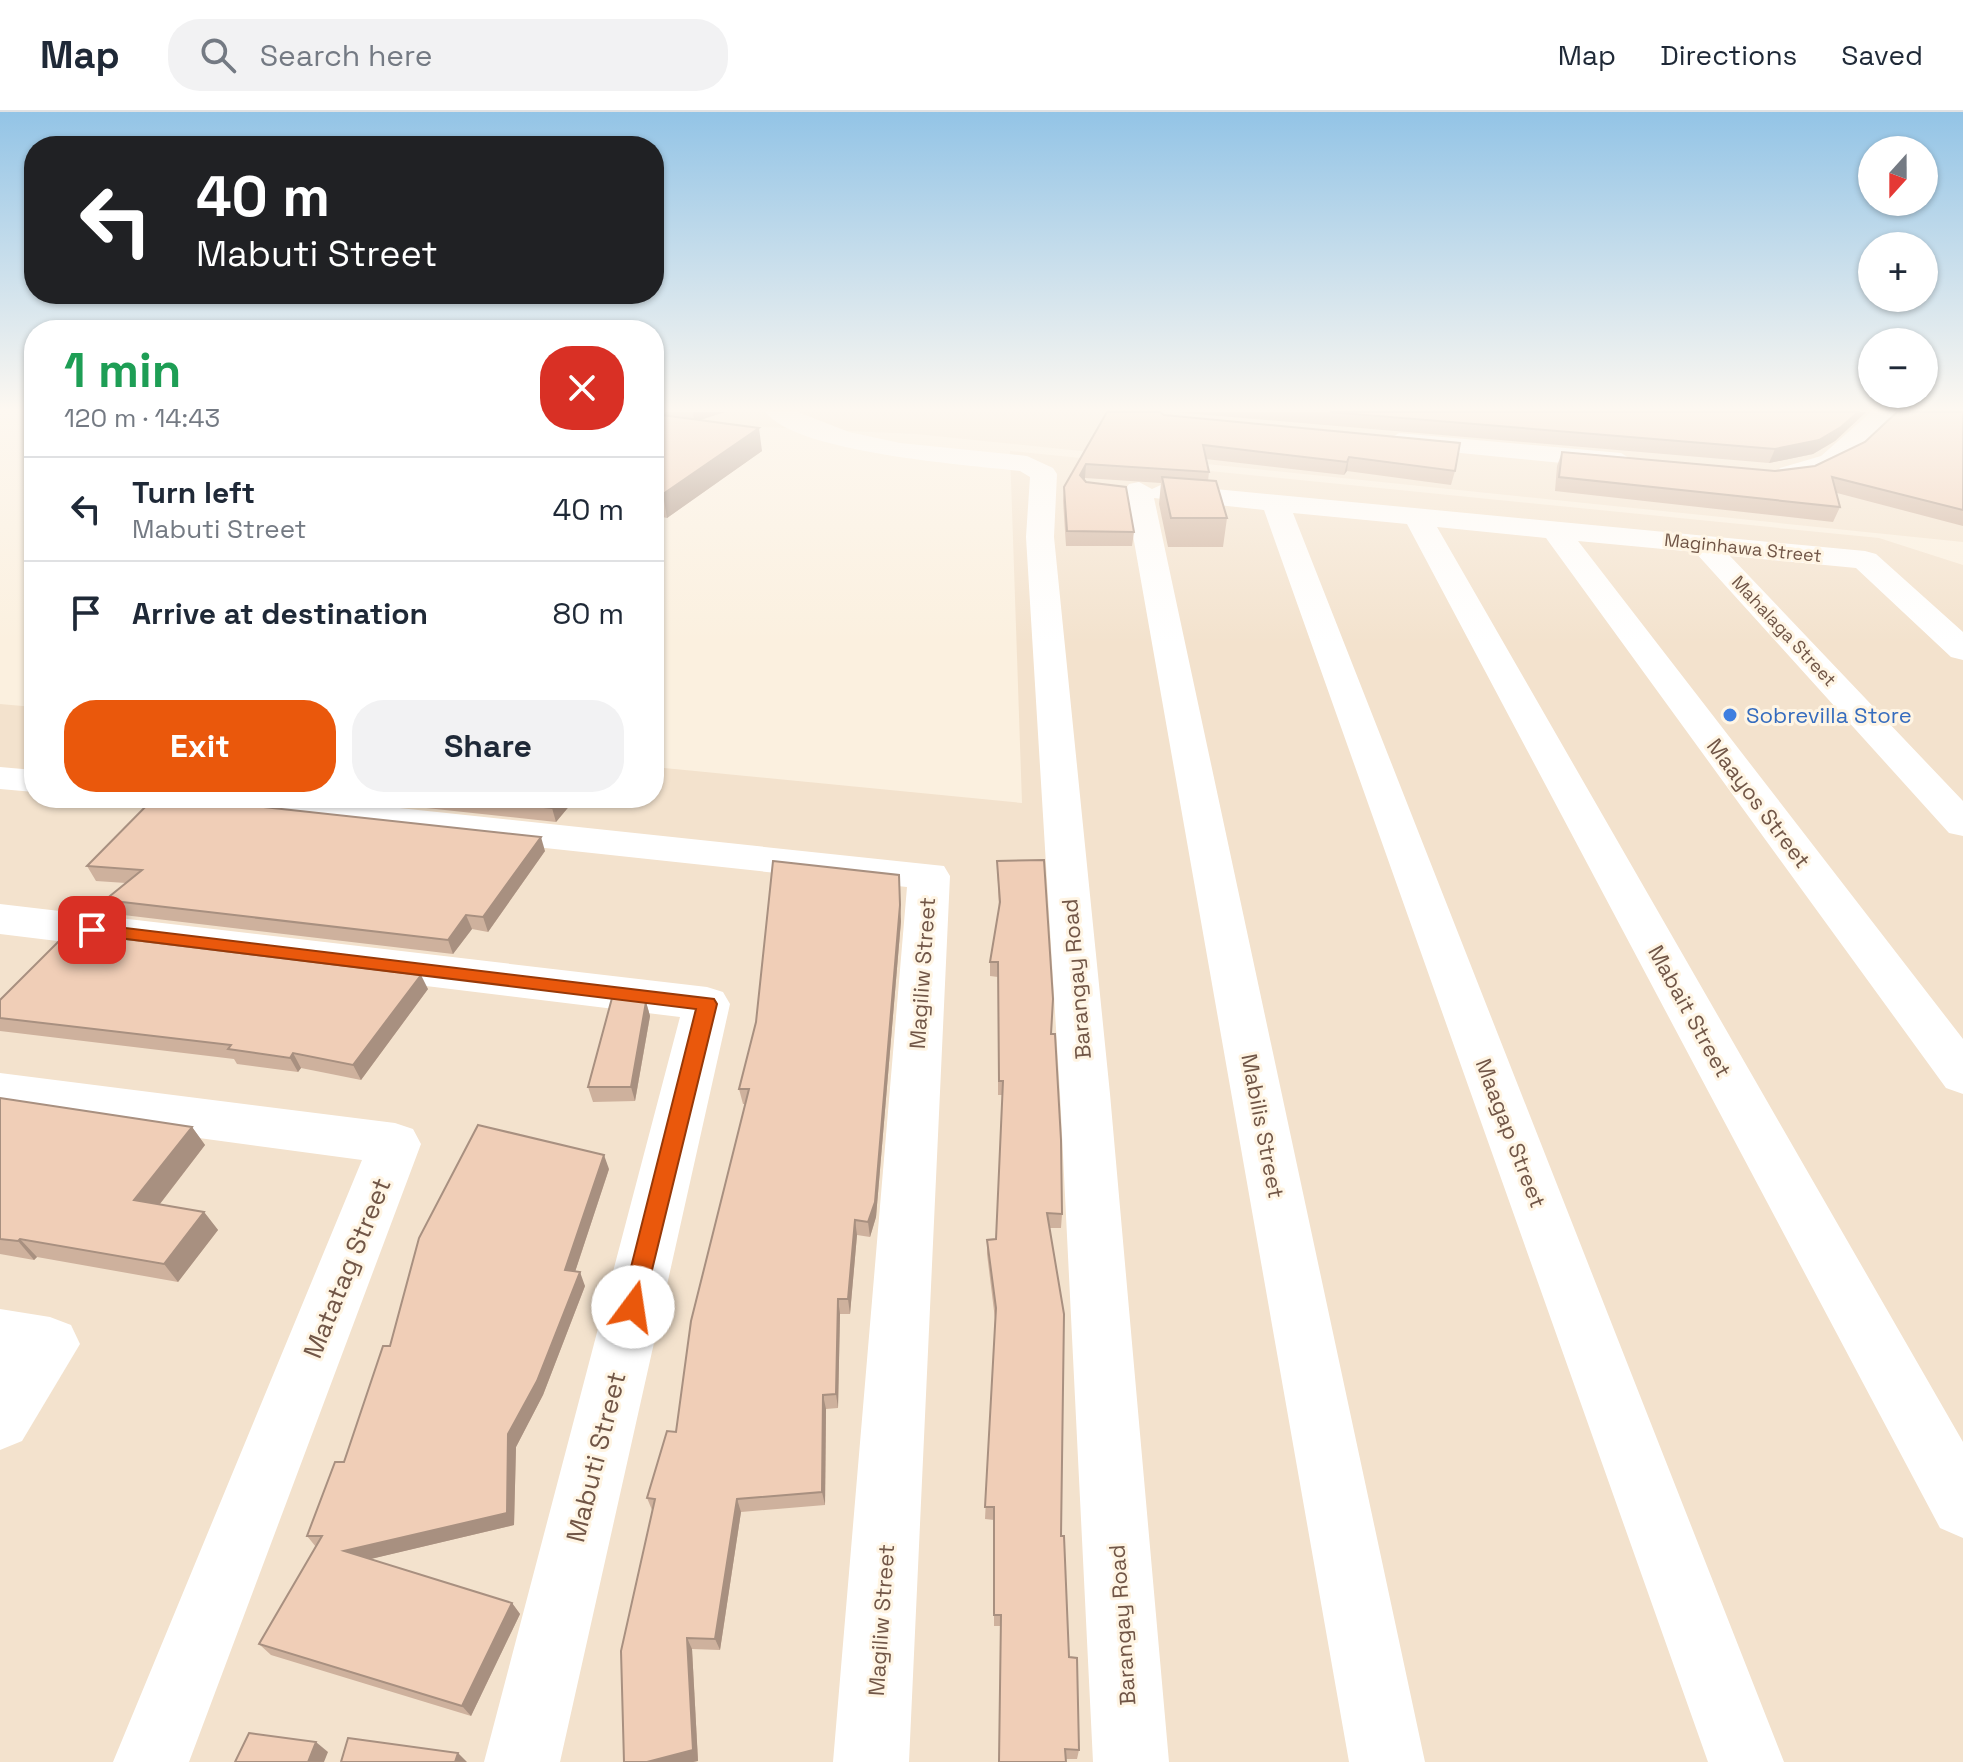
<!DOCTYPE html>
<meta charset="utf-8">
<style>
body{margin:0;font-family:"Space Grotesk",sans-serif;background:#f2f2f3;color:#1f2937;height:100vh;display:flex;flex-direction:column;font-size:30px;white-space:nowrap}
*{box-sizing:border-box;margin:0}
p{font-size:26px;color:#747a83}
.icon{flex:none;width:44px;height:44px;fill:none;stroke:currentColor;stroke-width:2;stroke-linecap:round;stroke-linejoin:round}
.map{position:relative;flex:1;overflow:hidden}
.panel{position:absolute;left:24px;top:208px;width:640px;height:488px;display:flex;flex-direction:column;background:#fff;border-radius:32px;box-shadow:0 2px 6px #0004}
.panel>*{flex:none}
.hud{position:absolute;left:24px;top:24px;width:640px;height:168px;border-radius:32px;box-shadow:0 2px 6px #0004;background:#202124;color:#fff;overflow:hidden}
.needle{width:52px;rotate:201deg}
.buttons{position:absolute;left:1858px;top:24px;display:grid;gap:16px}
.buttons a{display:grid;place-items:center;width:80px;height:80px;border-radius:50%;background:#fff;box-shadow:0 2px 6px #0004;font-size:40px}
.pin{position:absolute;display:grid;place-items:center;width:68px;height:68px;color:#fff;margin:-34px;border-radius:16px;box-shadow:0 4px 12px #0006}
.me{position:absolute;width:88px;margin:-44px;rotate:14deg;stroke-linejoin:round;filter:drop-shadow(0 0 6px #0008)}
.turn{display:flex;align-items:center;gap:28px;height:168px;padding:0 40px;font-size:36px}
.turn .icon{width:104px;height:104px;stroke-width:2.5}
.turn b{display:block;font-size:56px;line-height:68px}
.round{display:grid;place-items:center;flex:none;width:84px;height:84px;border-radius:32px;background:#f2f2f3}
.overview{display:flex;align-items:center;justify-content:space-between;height:136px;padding:0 40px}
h1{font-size:48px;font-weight:800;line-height:60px;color:#1e9e55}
.button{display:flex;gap:16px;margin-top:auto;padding:16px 40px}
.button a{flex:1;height:92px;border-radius:32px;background:#ea580c;color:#fff;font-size:32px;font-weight:800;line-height:92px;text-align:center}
.button a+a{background:#f2f2f3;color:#1f2937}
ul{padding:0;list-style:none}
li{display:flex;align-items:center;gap:24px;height:104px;padding:0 40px;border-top:2px solid #e0e1e3}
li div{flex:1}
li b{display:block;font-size:30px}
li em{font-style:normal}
header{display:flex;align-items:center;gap:48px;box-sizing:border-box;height:112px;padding:0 40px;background:#fff;border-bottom:2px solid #e0e1e3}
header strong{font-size:38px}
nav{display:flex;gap:44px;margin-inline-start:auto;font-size:28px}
.search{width:560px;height:72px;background:#f2f2f3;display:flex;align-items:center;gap:20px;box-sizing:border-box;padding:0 28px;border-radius:32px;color:#747a83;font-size:30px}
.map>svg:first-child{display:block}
.residential{fill:#f3e2cd}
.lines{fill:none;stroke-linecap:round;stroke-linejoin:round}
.minor{fill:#fff;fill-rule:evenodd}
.wall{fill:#ceb19d}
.shaded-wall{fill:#a89080}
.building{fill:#f0ceb7;stroke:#a89080;stroke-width:2}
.route{fill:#ea580c;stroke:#983908;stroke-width:2}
.shop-dot{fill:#3f7fe0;stroke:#fff5e4;stroke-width:3}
.labels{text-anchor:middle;stroke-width:6;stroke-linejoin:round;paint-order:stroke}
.far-street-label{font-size:18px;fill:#715647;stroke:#fff5e4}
.shop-label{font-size:22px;fill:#366cbe;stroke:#fff5e4;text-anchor:start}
.street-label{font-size:22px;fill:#715647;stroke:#fff5e4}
.near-street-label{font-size:26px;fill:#715647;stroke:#fff5e4}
</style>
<header>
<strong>Map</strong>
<div class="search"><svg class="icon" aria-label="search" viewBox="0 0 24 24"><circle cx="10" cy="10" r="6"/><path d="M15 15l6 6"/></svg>Search here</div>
<nav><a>Map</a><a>Directions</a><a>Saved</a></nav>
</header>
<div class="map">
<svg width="1963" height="1650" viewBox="0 0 1963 1650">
<rect width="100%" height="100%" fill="#fbf0df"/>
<!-- residential -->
<g class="residential">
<path d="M654,300H1963V430L916,322L654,310Z"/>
<path d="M1010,339L1879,426L1963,453V1650H0V592L34,595V686H654V655L1022,691Z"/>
</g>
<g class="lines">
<!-- minor -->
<g class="minor">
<path d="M766,300H798L849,320L900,331L1027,344L1053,356L1057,362L1054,425L1110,982L1169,1650H1093L1060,982L1026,425L1030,365L1020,359C970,353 795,341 766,300Z"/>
<path d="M1871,300H1897C1873,334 1825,379 1780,368L1776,362L1780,356L1821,344Z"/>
<path d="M1399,321L1621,341L1634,349L1621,357L1390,334L1386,329Z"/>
<path d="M1139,370L1152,377L1163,372L1865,439L1876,442L1963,520V548L1951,545L1856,456L1730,444L1963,689V724L1949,721L1695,440L1578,429L1963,927V982L1946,976L1546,426L1437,415L1963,1330V1426L1940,1416L1407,412L1293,401L1784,1650H1708L1264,398L1154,386L1425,1650H1349L1125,378L1129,372Z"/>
<path d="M0,655L34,658V680L0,677Z"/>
<path d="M173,686H305L944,754L950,764L909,1650H833L907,775L192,698L178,694Z"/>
<path d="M0,792L707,875L723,880L730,892L560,1650H484L680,905L0,822Z"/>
<path d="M0,961L395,1011L413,1017L421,1032L189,1650H113L362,1048L0,999Z"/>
<path d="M0,1197L50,1205L71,1213L80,1232L22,1329L0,1338Z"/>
</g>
</g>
<!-- wall -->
<g class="wall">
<path d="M654,300H725L699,308L762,339L667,406L654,403Z"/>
<path d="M1107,300L1164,303L1455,359L1451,373L1347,359L1344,363L1206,347L1209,360L1208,369L1227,406L1223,435H1168L1159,392L1161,371L1085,366V368L1134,420L1132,434H1066L1063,389L1064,375Z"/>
<path d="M1173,300H1866L1835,329L1813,342L1769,351Z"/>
<path d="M1963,300V414L1837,381L1840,395L1833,410L1555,379L1557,354L1562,340L1775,359L1815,354L1865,330L1893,304Z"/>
<path d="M333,686H576L556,710Z"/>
<path d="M545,739L488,820L472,817L453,842L115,802L105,788L126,771L96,769L87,754Z"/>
<path d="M997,749L1051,922L1062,1102L1061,1116H1050L1061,1424L1069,1545L1079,1638L1077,1647H1066L1001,1514H994V1408L985,1407L995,1207L987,1142V1128L996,1127L1003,983H998V865L990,864V850L999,795Z"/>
<path d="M901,809L876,1105L870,1125L857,1123L850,1202H840L838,1296L826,1297L825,1393L741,1400L720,1538L692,1537L698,1649L693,1650H624L652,1398L647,1386L676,1320L745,992H743L739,977L756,910Z"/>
<path d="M428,877L361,968L301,956L298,960L237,952L234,947L0,919V888Z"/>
<path d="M646,890L650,904L635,989L593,990L588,975Z"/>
<path d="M0,986L192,1015L205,1033L160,1092L204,1100L218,1118L178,1170L37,1145L34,1148L0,1142Z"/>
<path d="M609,1057L575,1160L585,1174L543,1283L516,1335L514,1413L370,1447L512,1491L520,1502L471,1604L271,1543L259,1532L316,1435L307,1424L344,1350L390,1234Z"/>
</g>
<!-- shaded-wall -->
<g class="shaded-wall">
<path d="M693,300H725L694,310Z"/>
<path d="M1858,300H1866L1835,329L1813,342L1769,351L1775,337Z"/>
<path d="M759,316L762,339L667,406L663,382Z"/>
<path d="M1349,345L1347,359L1344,363L1347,350Z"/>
<path d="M1086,352L1085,366L1080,377V363Z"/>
<path d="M560,686H576L556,710L552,696Z"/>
<path d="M541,725L545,739L488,820L483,805Z"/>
<path d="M899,763L901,809L876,1105L870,1125L868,1110Z"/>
<path d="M466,803L472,817L453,842L448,828Z"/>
<path d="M421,863L428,877L361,968L353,953Z"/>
<path d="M646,890L650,904L635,989L631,975Z"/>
<path d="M293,941L301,956L298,960L290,946Z"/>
<path d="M192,1015L205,1033L149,1106L134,1088Z"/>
<path d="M604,1043L609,1057L571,1172L565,1158Z"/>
<path d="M204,1100L218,1118L178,1170L164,1152Z"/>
<path d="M855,1108L857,1123L850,1202L848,1187Z"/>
<path d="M20,1127L37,1145L34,1148L18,1129Z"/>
<path d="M580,1160L585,1174L543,1283L516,1335L514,1413L354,1451L344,1439Z"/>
<path d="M838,1187L840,1202L838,1296L836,1282Z"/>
<path d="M823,1283L826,1297L825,1393L822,1380Z"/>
<path d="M737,1387L741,1400L720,1538L715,1527Z"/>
<path d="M512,1491L520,1502L471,1604L462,1594Z"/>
<path d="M687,1526L692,1537L698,1649L693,1650H647Z"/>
<path d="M316,1630L328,1640L324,1650H308Z"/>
<path d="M458,1641L467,1650H455Z"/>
</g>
<!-- building -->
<g class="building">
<path d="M1107,300H1160L1164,303L1460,331L1455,359L1349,345L1347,350L1203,333L1209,360L1086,352L1080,363L1086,370L1126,375L1134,420L1067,419L1064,375Z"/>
<path d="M1330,300H1858L1841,315L1819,328L1775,337Z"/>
<path d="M1897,300H1963V398L1832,365L1840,395L1559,365L1562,340L1775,359L1815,354L1865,330Z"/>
<path d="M654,302L759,316L663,382L654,380Z"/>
<path d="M1162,365L1216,369L1227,406H1171Z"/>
<path d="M154,686H181L541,725L483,805L466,803L448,828L105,788L142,758L87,754Z"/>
<path d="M461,686H560L552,696Z"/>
<path d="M1044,748L1053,887L1051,922H1055L1061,1028L1062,1102L1047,1101L1064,1202L1061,1424H1064L1069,1545L1077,1546L1079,1638L1065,1637L1066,1650H999L1001,1503H994V1395H985L996,1196L987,1128L996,1127L1003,969H999L998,850H990L1000,790L997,749Z"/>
<path d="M773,749L899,763L900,793L875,1090L868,1110L855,1108L848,1187H838L836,1282L823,1283L822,1380L737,1387L715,1527L687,1526L693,1638L647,1650H624L621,1539L655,1387L647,1386L667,1319L676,1320L691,1209L749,977H739L756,910Z"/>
<path d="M68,820L421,863L353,953L293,941L290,946L228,937L231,933L0,906V888Z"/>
<path d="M612,886L646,890L631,975H588Z"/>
<path d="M0,986L192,1015L134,1088L204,1100L164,1152L20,1127L18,1129L0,1127Z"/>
<path d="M478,1013L604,1043L565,1158L580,1160L537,1269L508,1322L507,1401L344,1439L512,1491L462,1594L259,1532L322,1424H307L335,1350H344L383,1234H390L419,1126Z"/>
<path d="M249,1621L316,1630L308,1650H235Z"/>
<path d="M348,1626L458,1641L455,1650H341Z"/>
</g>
<!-- sky -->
<linearGradient id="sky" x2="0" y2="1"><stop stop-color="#93c4e6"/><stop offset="0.56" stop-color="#fdf8f1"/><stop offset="1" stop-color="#fdf8f1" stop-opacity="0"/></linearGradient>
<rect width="1963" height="531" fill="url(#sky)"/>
<!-- route -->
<path class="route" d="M92,812L714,887L717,892L641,1203L633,1206L625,1203L621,1195L696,897L86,822L83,818Z"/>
<!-- markers -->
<circle class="shop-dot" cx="1730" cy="603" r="8"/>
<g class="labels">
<!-- far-street labels -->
<g class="far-street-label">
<text transform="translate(1743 436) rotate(6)" y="6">Maginhawa Street</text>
<text transform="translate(1784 519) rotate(47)" y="6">Mahalaga Street</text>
</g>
<!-- shop labels -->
<g class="shop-label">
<text x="1746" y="611">Sobrevilla Store</text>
</g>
<!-- street labels -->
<g class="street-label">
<text transform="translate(1759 691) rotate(53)" y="8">Maayos Street</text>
<text transform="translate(922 861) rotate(-86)" y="8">Magiliw Street</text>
<text transform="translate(1076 867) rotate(-95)" y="8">Barangay Road</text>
<text transform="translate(1690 899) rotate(61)" y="8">Mabait Street</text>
<text transform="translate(1263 1014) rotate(79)" y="8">Mabilis Street</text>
<text transform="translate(1511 1021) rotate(69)" y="8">Maagap Street</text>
<text transform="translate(881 1508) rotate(-86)" y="8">Magiliw Street</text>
<text transform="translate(1122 1513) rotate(-94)" y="8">Barangay Road</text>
</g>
<!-- near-street labels -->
<g class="near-street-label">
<text transform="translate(347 1156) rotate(-68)" y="9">Matatag Street</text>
<text transform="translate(596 1345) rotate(-76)" y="9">Mabuti Street</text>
</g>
</g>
</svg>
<div class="buttons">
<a><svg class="needle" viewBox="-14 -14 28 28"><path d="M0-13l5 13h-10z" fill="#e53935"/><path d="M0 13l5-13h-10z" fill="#747a83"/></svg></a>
<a>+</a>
<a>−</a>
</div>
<div class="pin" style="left:92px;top:818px;background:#d93025"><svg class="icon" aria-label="arrive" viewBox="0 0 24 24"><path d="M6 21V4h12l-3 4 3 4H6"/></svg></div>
<svg class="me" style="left:633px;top:1195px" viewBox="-20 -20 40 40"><circle r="19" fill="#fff"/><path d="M0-13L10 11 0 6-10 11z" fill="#ea580c"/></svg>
<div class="hud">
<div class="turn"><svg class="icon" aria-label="left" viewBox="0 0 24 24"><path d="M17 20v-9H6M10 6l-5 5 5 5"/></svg><div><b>40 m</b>Mabuti Street</div></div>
</div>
<section class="panel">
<div class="overview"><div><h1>1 min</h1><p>120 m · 14:43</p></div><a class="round" style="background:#d93025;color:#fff"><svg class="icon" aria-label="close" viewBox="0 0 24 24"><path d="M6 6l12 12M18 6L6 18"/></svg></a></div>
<ul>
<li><svg class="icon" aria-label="left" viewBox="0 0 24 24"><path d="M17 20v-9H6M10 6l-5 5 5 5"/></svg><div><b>Turn left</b><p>Mabuti Street</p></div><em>40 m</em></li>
<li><svg class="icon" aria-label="arrive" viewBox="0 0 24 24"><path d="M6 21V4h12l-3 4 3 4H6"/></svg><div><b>Arrive at destination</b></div><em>80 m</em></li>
</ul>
<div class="button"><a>Exit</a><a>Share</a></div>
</section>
</div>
